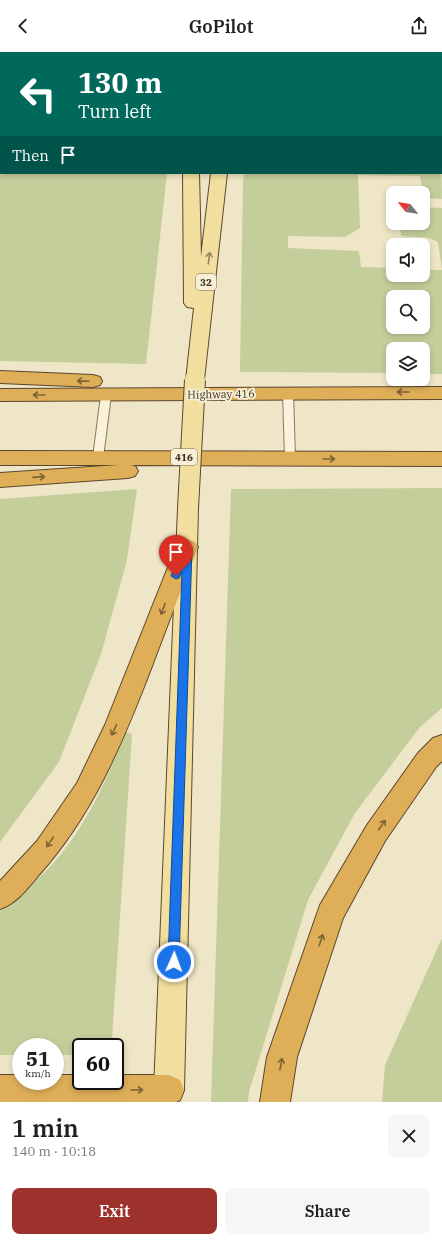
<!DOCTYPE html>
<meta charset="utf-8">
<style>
body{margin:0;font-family:"IBM Plex Serif",serif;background:#f6f6f6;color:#202124;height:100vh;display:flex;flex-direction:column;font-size:15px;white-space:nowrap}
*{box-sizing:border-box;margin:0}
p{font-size:13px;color:#757577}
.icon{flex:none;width:22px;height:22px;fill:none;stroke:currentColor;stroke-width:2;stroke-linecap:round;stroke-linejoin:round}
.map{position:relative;height:1050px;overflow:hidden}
.panel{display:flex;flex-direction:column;background:#fff;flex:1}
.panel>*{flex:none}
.guide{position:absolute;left:0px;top:0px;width:442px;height:122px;box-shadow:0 2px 6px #0003;background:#00695c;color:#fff;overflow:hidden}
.needle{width:26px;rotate:300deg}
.controls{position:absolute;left:386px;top:134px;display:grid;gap:8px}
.controls a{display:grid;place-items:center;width:44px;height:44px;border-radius:8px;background:#fff;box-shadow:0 2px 6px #0003;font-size:20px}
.speed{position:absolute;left:12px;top:986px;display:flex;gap:8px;font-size:20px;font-weight:700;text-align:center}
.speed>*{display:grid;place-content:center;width:52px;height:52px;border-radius:50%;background:#fff;box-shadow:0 2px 6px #0003;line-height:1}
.speed small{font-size:10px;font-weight:400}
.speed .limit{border:2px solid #111;border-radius:6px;background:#fff;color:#111}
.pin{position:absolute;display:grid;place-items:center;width:34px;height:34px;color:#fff;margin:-41px -17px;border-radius:50% 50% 50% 0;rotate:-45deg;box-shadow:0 0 4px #0007}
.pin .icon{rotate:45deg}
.me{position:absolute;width:44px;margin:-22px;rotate:2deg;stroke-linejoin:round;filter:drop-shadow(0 0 3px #0008)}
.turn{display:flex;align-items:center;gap:14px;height:84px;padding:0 12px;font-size:18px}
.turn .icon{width:52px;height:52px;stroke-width:2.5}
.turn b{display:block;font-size:28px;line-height:34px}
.then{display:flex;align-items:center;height:38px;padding:0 12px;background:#0003;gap:8px;font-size:15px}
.round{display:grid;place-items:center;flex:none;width:42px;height:42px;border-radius:8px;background:#f6f6f6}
.summary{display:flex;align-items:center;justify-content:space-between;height:68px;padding:0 12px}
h1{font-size:24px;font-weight:600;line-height:30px}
.button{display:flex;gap:8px;margin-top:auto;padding:8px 12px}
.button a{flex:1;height:46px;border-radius:8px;background:#9c322b;color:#fff;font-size:16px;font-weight:600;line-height:46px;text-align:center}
.button a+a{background:#f6f6f6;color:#202124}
header{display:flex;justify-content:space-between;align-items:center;height:52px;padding:0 12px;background:#fff;font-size:18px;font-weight:600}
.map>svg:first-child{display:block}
.farmland{fill:#e5e1b4}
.green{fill:#c4ce9b;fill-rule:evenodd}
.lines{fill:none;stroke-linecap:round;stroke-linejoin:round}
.lane-casing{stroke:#8c795c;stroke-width:2}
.secondary-casing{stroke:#6e5a3f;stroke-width:2}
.primary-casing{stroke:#5a4730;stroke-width:2}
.highway-casing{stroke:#5a4730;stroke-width:2}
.lane{fill:#faf3db;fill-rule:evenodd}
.secondary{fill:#faf3db;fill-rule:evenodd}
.primary{fill:#f2dfa0;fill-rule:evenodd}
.highway{fill:#dfae58;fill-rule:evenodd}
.primary-bridge-casing{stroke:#5a4730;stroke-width:22;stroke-linecap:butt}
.primary-bridge{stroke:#f2dfa0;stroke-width:20}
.oneway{stroke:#978860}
.oneway2{stroke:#7d6236}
.route{fill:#1a73e8;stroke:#114b97}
.labels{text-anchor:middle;stroke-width:4;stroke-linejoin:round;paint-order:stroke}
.shield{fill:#f7f0d7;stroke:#746a57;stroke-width:1}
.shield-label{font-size:10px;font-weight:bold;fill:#3c3020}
.street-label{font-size:11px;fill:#3c3020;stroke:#f7f0d7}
</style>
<header><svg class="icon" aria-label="back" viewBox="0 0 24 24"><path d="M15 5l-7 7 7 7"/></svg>GoPilot<svg class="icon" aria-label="share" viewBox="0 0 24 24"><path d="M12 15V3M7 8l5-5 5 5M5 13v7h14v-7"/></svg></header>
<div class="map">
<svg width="442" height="1050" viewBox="0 0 442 1050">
<rect width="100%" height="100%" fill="#efe6c7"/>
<!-- farmland -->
<path class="farmland" d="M310,0H442V48L441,1Z"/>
<!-- green -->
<g class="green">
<path d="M0,0H172L1,1L0,62Z"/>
<path d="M0,93L1,121H167L146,312L0,309Z"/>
<path d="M441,95L442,147L424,146L420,124L358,123L360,176L345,185L288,184V196L359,199L361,215L393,216V223H423V218H442L438,190L429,186L401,184L400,171H423V155L442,156V322H423V297H393V321L240,320L243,129L245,121H441ZM393,245H423V275H393Z"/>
<path d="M442,436V656L420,675L355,761L308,848L249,1040L248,1050H211L231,437Z"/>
<path d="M137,437L127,508L101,602L59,710L0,790V447Z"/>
<path d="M126,680L132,682L112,987L100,995H81V1003H55V995H21V1003H0V859C16,845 33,832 48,817C85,778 106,729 126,680Z"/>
<path d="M442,886V1050H382L385,1013Z"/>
</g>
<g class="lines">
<!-- lane casing -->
<g class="lane-casing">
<g id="lane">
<path d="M288,337L293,340L295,407L290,410L285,407L283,340Z"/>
<path d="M106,340L111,343L103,406L98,409L93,406L101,343Z"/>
</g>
</g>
<!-- secondary casing -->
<g class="secondary-casing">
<g id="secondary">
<rect x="0" y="74" width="1" height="8"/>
<rect x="441" y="78" width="1" height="8"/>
</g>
</g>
<!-- primary casing -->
<g class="primary-casing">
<g id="primary">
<rect x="194" y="0" width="14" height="1"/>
<rect x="221" y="0" width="14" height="1"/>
<path d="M183,121H199L201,205L211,121H227L204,328L202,332L195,334L188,332L186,328L194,256L187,255L184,251Z"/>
<path d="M188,449L195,451L198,456L184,1038L180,1048L176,1050L158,1048L154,1038L178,456L181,451Z"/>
</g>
</g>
<!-- highway casing -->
<g class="highway-casing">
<g id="highway">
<path d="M0,319L93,323L100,325L102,329L100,333L93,335L0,331Z"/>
<path d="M442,335V347L0,349V337Z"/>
<path d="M0,399L442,400V414L130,413L135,414L138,419L135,424L128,426L0,435V421L119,413H0Z"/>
<path d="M187,487L195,490L198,495C182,536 166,576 151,617C122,692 93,763 38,824C27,837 17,851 0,857V829L37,789L77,731L105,673L176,495L179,490Z"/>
<path d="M442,683V709L436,715L385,789L343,866L297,1005L290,1050H260L267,1005L320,853L367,773L418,701L433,686Z"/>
<path d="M0,1023H21V1029H55V1023H81V1029H115V1023H169L180,1028L184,1038L180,1048L176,1050H0Z"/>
</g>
</g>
<!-- lane -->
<use href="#lane" class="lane"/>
<!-- secondary -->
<use href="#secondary" class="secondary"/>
<!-- primary -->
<use href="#primary" class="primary"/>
<!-- highway -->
<use href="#highway" class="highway"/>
<!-- primary-bridge casing -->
<g class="primary-bridge-casing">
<path id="primary-bridge" d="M188,456L195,328"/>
</g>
<!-- primary-bridge -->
<use href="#primary-bridge" class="primary-bridge"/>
</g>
<!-- one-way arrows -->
<defs><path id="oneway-shaft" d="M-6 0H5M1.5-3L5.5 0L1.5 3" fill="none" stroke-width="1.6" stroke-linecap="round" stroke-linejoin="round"/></defs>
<use class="oneway" href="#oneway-shaft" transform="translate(209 206) rotate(-83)"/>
<g class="oneway2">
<use href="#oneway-shaft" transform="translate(83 329) rotate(-178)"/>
<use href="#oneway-shaft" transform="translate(403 340) rotate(-180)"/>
<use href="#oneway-shaft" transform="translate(39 343) rotate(-180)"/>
<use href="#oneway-shaft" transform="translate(329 407)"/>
<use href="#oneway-shaft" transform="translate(39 425) rotate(-4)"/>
<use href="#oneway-shaft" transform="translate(163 557) rotate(111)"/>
<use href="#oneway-shaft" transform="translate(114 678) rotate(115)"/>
<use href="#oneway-shaft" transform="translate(382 773) rotate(-55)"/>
<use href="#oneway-shaft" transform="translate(50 790) rotate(124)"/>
<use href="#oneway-shaft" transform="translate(321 888) rotate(-72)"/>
<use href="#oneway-shaft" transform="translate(281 1012) rotate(-80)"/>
<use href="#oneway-shaft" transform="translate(137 1038)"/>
</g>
<!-- route -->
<path class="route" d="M187,492L192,495L179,910L178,914L174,916L169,914L168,910L182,520L179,526L176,527L171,524L183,495Z"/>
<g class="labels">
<!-- shield labels -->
<g class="shield">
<rect x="196" y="222" width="20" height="16" rx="3"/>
<rect x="171" y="397" width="26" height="16" rx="3"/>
</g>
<g class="shield-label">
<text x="206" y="234">32</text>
<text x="184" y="409">416</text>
</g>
<!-- street labels -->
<g class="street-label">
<text transform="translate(221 342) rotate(-1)" y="4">Highway 416</text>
</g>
</g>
</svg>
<div class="controls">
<a><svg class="needle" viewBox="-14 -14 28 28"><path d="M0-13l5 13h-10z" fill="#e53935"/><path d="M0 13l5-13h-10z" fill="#757577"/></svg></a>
<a><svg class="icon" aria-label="sound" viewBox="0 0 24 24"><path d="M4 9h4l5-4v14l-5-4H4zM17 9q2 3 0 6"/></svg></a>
<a><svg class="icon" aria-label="search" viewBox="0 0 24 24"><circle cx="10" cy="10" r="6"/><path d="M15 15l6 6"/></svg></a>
<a><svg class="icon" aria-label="layers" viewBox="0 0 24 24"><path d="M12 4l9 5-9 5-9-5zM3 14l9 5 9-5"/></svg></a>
</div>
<div class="speed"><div>51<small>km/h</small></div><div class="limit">60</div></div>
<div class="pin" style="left:176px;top:524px;background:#d93025"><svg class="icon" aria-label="arrive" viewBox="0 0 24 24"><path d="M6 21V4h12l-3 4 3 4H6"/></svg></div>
<svg class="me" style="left:174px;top:910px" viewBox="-20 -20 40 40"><circle r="17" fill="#1a73e8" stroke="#fff" stroke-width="3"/><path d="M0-11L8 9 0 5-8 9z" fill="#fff"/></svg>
<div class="guide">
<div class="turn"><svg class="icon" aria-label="left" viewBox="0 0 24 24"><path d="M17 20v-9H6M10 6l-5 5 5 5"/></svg><div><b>130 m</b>Turn left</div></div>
<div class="then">Then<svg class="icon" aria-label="arrive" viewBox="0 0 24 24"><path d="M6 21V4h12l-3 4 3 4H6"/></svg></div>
</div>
</div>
<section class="panel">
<div class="summary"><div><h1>1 min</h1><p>140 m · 10:18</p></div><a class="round"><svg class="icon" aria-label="close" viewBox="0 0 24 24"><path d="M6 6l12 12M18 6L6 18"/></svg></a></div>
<div class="button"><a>Exit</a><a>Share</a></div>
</section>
